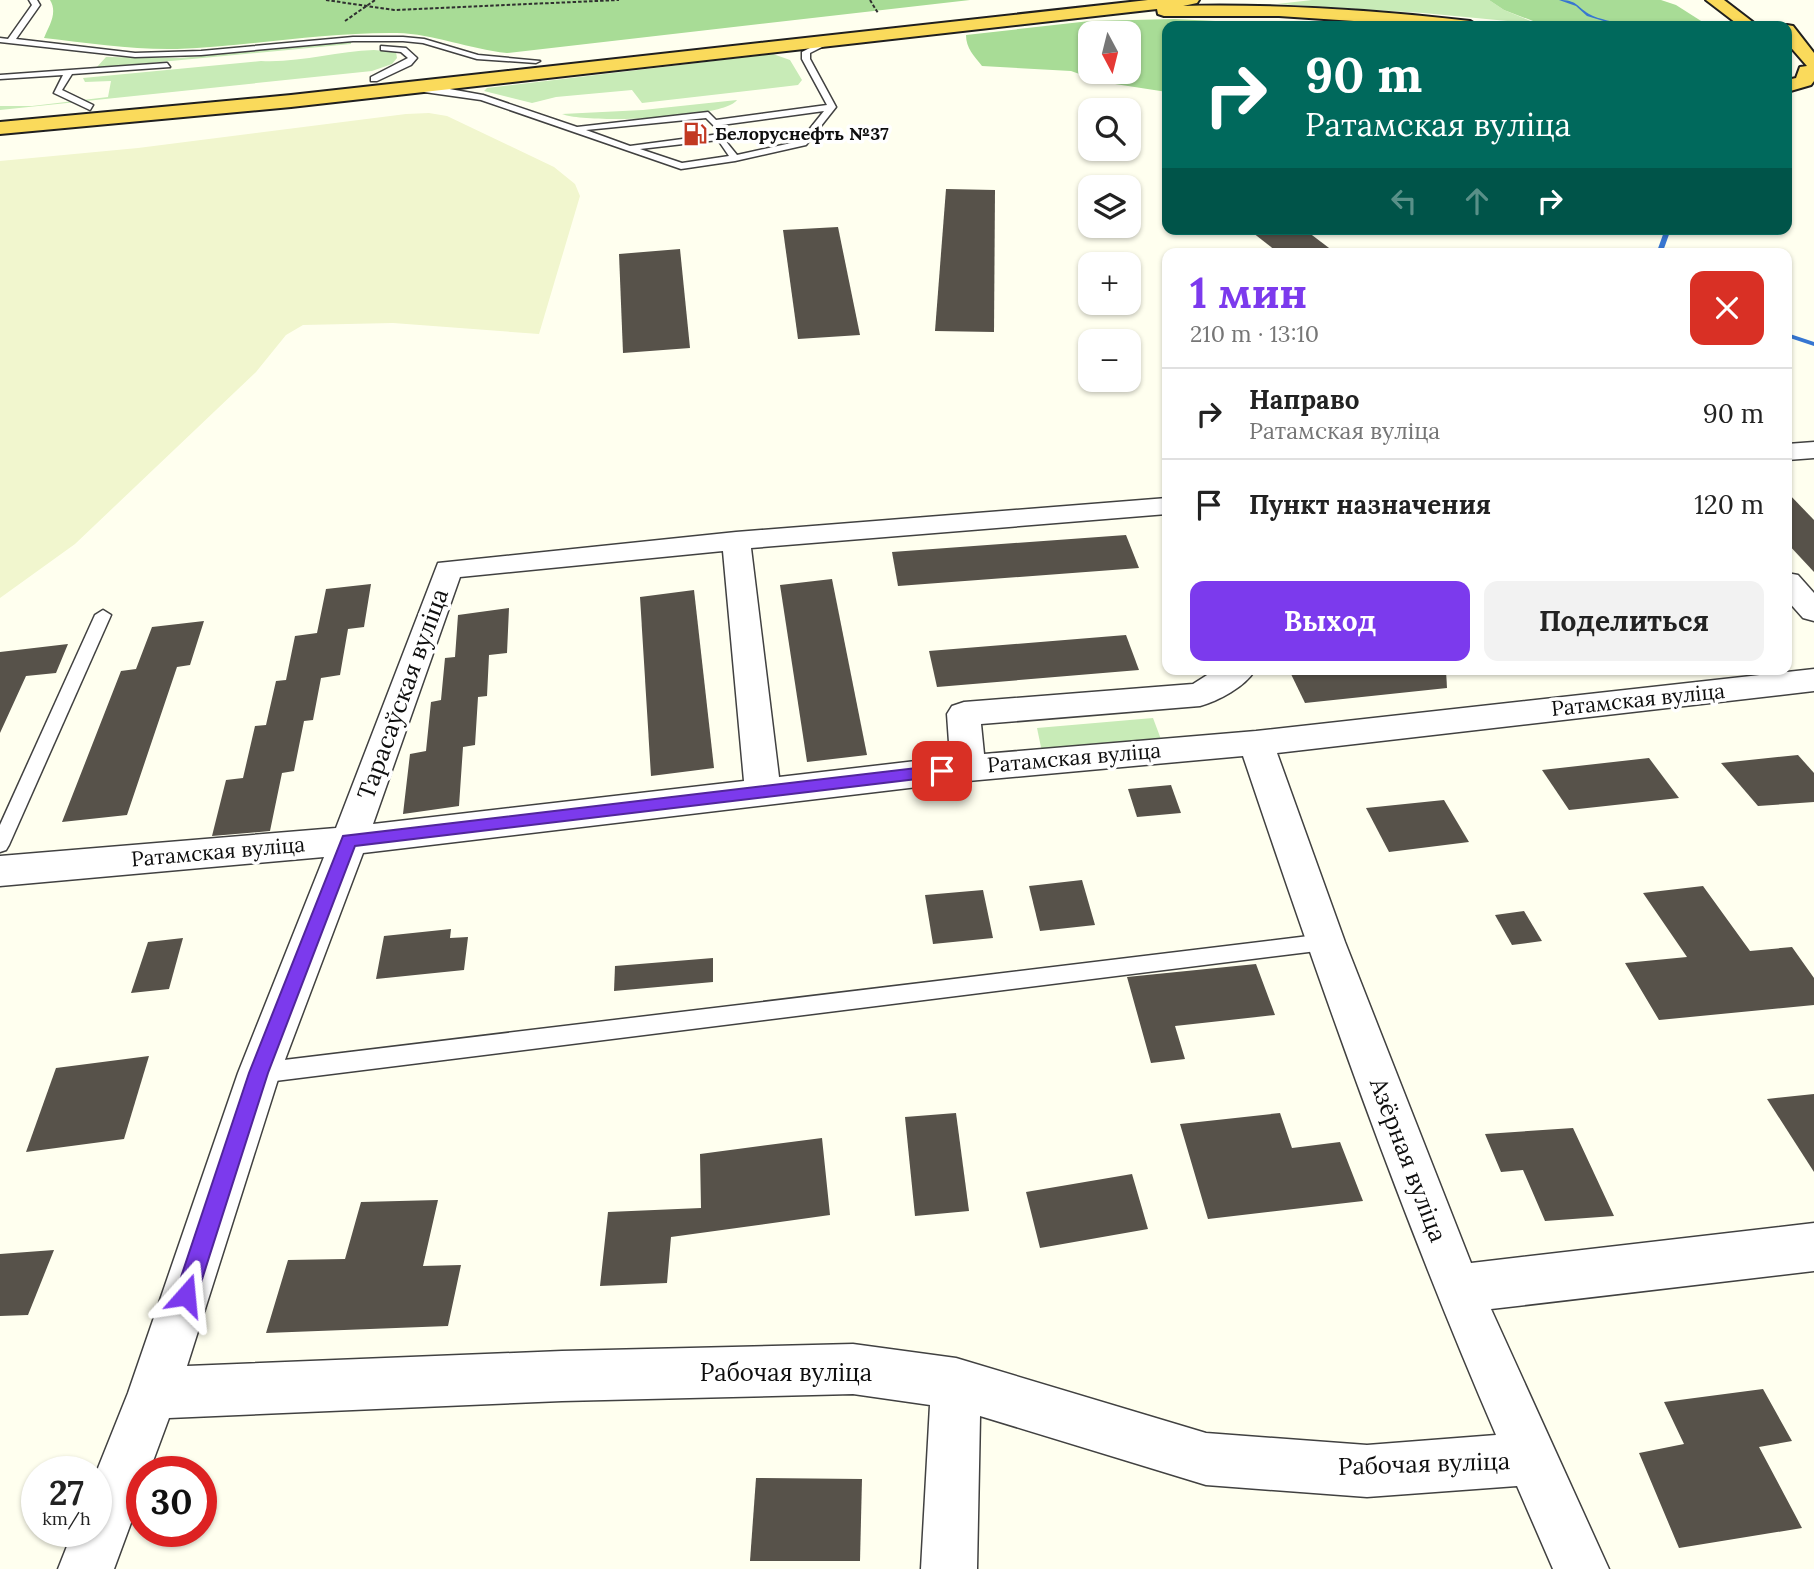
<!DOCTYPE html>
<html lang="ru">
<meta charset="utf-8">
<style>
body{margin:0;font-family:Lora,serif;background:#f2f2f2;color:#222;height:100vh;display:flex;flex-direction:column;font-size:26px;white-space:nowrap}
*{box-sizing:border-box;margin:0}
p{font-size:23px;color:#767676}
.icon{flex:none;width:38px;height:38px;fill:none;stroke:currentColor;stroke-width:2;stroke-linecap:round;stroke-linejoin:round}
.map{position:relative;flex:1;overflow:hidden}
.sheet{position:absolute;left:1162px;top:248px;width:630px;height:427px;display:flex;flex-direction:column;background:#fff;border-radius:14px;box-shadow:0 2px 5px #0004}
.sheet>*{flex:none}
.top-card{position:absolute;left:1162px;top:21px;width:630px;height:214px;border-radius:14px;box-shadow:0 2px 5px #0004;background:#00695c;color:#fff;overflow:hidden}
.needle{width:46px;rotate:173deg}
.controls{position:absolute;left:1078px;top:21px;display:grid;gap:14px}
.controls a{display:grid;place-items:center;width:63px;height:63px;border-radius:14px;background:#fff;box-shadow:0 2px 5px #0004;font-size:35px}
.speed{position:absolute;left:21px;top:1456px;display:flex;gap:14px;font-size:35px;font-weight:700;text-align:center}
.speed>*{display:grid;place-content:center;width:91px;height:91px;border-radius:50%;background:#fff;box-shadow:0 2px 5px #0004;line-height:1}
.speed small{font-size:18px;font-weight:400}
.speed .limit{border:10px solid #d22;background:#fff;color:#111}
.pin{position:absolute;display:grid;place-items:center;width:60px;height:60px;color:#fff;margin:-30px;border-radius:14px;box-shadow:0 4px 10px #0006}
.me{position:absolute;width:77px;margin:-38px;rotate:18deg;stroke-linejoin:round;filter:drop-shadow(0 0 5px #0008)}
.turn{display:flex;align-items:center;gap:24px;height:147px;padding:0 28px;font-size:32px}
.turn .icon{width:91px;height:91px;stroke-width:2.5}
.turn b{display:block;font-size:49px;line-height:60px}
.lanes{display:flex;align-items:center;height:66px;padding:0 28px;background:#0003;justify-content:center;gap:35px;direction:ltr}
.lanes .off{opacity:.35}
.round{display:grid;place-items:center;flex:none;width:74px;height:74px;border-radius:14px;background:#f2f2f2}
.headline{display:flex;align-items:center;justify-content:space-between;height:119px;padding:0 28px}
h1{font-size:42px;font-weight:700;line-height:52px;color:#7c3aed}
.action{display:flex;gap:14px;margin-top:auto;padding:14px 28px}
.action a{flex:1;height:80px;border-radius:14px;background:#7c3aed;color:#fff;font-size:28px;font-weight:700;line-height:80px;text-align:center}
.action a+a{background:#f2f2f2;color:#222}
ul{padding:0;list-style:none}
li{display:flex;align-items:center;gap:21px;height:91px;padding:0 28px;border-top:2px solid #e0e0e0}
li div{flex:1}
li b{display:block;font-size:26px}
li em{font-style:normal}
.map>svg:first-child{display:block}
.farmland{fill:#f1f6ce}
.green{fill:#c8ebb7}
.forest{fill:#a8dc96;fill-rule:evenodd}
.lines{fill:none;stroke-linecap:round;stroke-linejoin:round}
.stream{fill:#3776d1;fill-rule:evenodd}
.building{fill:#57524a}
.service-casing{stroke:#414141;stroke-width:3}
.minor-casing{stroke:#414141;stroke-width:3}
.trunk-casing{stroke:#1f1f1f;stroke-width:4}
.path{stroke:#303030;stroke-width:2;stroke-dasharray:3.5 2;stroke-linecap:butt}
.service{fill:#fff;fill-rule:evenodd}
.minor{fill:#fff;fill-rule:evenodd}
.trunk{fill:#fada5b;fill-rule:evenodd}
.route{fill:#7c3aed;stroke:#51269a;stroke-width:2}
.labels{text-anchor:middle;stroke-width:7;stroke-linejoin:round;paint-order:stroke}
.far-poi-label{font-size:18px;font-weight:bold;fill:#0e0e0e;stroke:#fff;text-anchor:start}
.street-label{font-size:21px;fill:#0e0e0e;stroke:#fff}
.near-street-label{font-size:24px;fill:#0e0e0e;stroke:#fff}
</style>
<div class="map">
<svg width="1814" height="1569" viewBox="0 0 1814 1569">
<rect width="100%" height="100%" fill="#ffffef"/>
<!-- farmland -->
<path class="farmland" d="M429,113L447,116L554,167L575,184L580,196L539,334L393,323L303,325L286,335L256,372L75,544L0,598V161L138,148L406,114Z"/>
<!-- green -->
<g class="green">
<path d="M1312,0H1489L1504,10L1538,24L1423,13L1277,4Z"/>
<path d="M351,42V44L96,68L106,57L180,58Z"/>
<path d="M374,50L396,52L397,58L392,64L372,71L0,110V106H32L108,97L111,81L85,82L83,78L261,61C300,63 336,51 374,50Z"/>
<path d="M773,54L790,60L802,80L798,85L642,103L632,90L556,97L532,103L484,91L487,88Z"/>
<path d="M737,100C723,119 587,124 562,114L643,110Z"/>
<path d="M1153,718L1162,742L1042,752L1037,728Z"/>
</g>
<!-- forest -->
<g class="forest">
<path d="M50,0H970L507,53C469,49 434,34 397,33C323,32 251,46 177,49C133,50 88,43 44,38C49,26 58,13 50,0Z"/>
<path d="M1489,0H1661L1676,5L1709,26H1546L1504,10Z"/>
<path d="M1174,19L1320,26H1167V92L1102,82L1071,71L982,66C974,56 966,48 966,35L1090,21ZM1090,33H1129V72H1090Z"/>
</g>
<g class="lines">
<!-- stream -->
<g class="stream">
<path d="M1559,0C1577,0 1576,6 1589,14C1599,20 1615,21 1626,26H1620L1587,16L1576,6Z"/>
<path d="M1665,229H1671L1662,254H1656Z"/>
<path d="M1787,333L1814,342V346L1787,337Z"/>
</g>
</g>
<!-- building -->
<g class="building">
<path d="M946,189L995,190L994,332L935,331Z"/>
<path d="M838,227L860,335L798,339L783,230Z"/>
<path d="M1248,229H1304L1337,254H1280Z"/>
<path d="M680,249L690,348L623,353L619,254Z"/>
<path d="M1787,492L1814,520V572L1787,543Z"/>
<path d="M1126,535L1139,568L898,586L892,552Z"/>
<path d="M832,579L867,755L807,762L780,585Z"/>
<path d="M371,584L364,627L348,629L340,675L321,678L313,720L304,721L294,771L282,773L270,831L212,836L226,780L243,778L255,726L266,725L276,681L286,680L295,636L317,633L326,589Z"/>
<path d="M694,590L714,768L651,776L640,597Z"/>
<path d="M509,608L507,653L489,655L487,696L478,697L475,745L463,747L459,806L403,814L410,754L426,751L431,702L441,700L445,658L455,657L458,615Z"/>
<path d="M204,621L190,665L177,667L127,815L62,822L121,671L136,669L152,627Z"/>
<path d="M1126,635L1139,670L937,687L929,651Z"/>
<path d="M68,644L56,673L26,676L0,733V652Z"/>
<path d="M1289,670H1446L1447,688L1305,703Z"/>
<path d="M1798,755L1814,773V802L1758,806L1721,763Z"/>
<path d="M1649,758L1679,798L1569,810L1542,770Z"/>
<path d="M1171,785L1181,813L1137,817L1128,789Z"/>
<path d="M1444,800L1469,842L1389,852L1366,808Z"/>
<path d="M1082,880L1095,925L1040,931L1029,886Z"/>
<path d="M1703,886L1750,951L1792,947L1814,978V1005L1659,1020L1625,963L1687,957L1643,893Z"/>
<path d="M983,890L993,938L933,944L925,895Z"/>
<path d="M1524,911L1542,941L1512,945L1495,915Z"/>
<path d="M451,929L450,938L468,937L464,970L376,979L384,936Z"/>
<path d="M183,938L169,989L131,993L148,942Z"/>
<path d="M713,958V982L614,991L615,966Z"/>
<path d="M1256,964L1275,1015L1175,1026L1185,1059L1151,1063L1127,977Z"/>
<path d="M149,1056L124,1139L26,1152L56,1068Z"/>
<path d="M1814,1094V1172L1767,1099Z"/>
<path d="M956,1113L969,1211L915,1216L905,1117Z"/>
<path d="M1280,1113L1292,1148L1340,1142L1363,1201L1208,1219L1180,1124Z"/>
<path d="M1573,1128L1614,1216L1545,1221L1523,1170L1501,1172L1485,1134Z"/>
<path d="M822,1138L830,1215L671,1237L667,1283L600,1286L608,1212L701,1208L700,1154Z"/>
<path d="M1132,1174L1148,1229L1040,1248L1026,1192Z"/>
<path d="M438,1200L423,1266L461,1265L448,1326L266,1333L288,1260L345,1259L361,1202Z"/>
<path d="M54,1250L28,1315L0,1316V1254Z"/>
<path d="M1763,1389L1792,1441L1759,1447L1802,1528L1679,1548L1639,1453L1684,1444L1664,1402Z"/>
<path d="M756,1478L862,1479L860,1561H750Z"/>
</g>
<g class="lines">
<!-- service casing -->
<g class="service-casing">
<g id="service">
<path d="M29,0H37L40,5L16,39L135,53L201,51L353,37H403L424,39L478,55L540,61L536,63L477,59L423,43L403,41H353L201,55L135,57L0,42V38L8,39L32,5Z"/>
<path d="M829,38L836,40L810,53V59L836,107L806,145L735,161L681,169L481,100L410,90L414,87L444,88L483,95L577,127L708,112L716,120L827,105L802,59V52ZM824,111L800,141L737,155L720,134L630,146L586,130L706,118L714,126ZM718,140L729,156L682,163L640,149Z"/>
<path d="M381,46L406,48L417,58L411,65L377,81H371V77L408,58L401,52L381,50Z"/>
<path d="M167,63L170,67L72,74L62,90L93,105L90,110L54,93L63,75L0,79V75Z"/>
<path d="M103,610L111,615L9,845L6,850L0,852V825L95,615Z"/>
<path d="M1325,934L1332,936L1335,942L1332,948L1325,950L259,1083L251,1080L248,1073L251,1066L259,1063Z"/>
</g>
</g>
<!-- minor casing -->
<g class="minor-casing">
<g id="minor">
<path d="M1814,442V458L1787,460V444Z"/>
<path d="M1167,498V514L751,548L779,777L950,757L947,714L952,706L964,702L1193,684L1215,670H1255C1245,687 1218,701 1200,706L981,724L984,754L1256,731L1814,669V691L1277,753L1345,942L1471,1263L1814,1223V1271L1491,1309L1609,1569H1553L1517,1486L1367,1497L1206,1485L980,1416L977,1569H921L930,1405L853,1394L562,1401L169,1418L149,1472H142V1493L114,1569H58L73,1531H96V1473L128,1393L238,1073L324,857L0,886V856L336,828L438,563L736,532ZM723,551L744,781L373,824L460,577ZM1243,756C1320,985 1400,1213 1496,1435L1367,1445L1206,1433L956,1358L853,1344L562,1351L187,1366L280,1073L363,853L968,781Z"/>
<path d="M1787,573L1798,575L1814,593V621L1803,618L1787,600Z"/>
</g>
</g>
<!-- trunk casing -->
<g class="trunk-casing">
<g id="trunk">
<path d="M1148,0H1199L1197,3L1183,6C1279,4 1375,10 1470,21L1478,26H1429L1279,16H1164L1158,14L1157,9L291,107L0,134V122L291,95Z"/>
<path d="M1706,0H1724L1758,26H1740Z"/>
<path d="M1787,25L1793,26L1814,53V81L1811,85L1787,92V80L1796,78L1800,67L1807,66L1787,43V26H1782Z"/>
</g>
</g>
<!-- path -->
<g class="path">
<path d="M326,0L394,10L619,0"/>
<path d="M870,0L878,13"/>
<path d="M345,21L375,0"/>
</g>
<!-- service -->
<use href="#service" class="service"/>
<!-- minor -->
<use href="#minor" class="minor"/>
<!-- trunk -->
<use href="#trunk" class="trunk"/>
</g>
<!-- route -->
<path class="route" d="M942,765L950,771L942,776L355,846L268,1073L197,1295L193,1302L186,1306L178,1302L175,1295L249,1073L343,836Z"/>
<!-- icons -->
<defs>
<g id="fuel-bare" transform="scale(1.89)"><path d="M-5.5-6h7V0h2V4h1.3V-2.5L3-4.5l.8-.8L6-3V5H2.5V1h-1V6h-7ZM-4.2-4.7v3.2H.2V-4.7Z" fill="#c23922" stroke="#fff" stroke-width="2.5" paint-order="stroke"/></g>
</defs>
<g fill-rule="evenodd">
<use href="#fuel-bare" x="695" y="134"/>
</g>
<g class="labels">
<!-- far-poi labels -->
<g class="far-poi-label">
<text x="715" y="140">Белоруснефть №37</text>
</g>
<!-- street labels -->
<g class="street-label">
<text transform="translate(1638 700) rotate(-6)" y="7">Ратамская вуліца</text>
<text transform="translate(1074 758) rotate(-5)" y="7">Ратамская вуліца</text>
<text transform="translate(218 852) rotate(-5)" y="7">Ратамская вуліца</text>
</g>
<!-- near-street labels -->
<g class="near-street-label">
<text transform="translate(403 694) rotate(-70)" y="8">Тарасаўская вуліца</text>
<text transform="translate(1408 1160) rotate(69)" y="8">Азёрная вуліца</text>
<text x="786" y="1381">Рабочая вуліца</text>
<text transform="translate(1424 1464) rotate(-2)" y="8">Рабочая вуліца</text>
</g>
</g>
</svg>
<div class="controls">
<a><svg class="needle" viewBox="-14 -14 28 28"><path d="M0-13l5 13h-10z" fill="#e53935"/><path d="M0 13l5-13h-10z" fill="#767676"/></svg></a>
<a><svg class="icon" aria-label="search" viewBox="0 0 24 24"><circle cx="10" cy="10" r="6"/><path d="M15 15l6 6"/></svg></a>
<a><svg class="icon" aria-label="layers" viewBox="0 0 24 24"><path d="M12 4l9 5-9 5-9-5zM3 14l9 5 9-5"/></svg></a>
<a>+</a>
<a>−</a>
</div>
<div class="speed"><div>27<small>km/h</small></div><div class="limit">30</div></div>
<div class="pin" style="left:942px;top:771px;background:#d93025"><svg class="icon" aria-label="arrive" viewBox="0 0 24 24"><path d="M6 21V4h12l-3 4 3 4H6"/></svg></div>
<svg class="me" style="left:186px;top:1295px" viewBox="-20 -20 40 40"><path d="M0-17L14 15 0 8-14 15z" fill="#7c3aed" stroke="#fff" stroke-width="4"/></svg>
<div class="top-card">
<div class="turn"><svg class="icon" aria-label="right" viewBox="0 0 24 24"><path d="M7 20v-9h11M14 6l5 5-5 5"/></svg><div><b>90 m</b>Ратамская вуліца</div></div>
<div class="lanes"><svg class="icon off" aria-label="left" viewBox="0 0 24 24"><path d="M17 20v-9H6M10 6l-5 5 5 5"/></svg><svg class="icon off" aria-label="ahead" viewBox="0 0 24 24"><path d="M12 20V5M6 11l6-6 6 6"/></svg><svg class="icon" aria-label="right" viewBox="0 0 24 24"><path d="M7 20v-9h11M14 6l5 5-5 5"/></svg></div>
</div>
<section class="sheet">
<div class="headline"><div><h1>1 мин</h1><p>210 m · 13:10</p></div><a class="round" style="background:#d93025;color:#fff"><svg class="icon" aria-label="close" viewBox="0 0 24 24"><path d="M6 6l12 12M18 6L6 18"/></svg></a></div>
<ul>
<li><svg class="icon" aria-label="right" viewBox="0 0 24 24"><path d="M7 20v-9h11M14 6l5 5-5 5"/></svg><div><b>Направо</b><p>Ратамская вуліца</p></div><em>90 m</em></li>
<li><svg class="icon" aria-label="arrive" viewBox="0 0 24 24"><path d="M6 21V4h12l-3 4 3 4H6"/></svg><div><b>Пункт назначения</b></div><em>120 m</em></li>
</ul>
<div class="action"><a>Выход</a><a>Поделиться</a></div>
</section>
</div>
